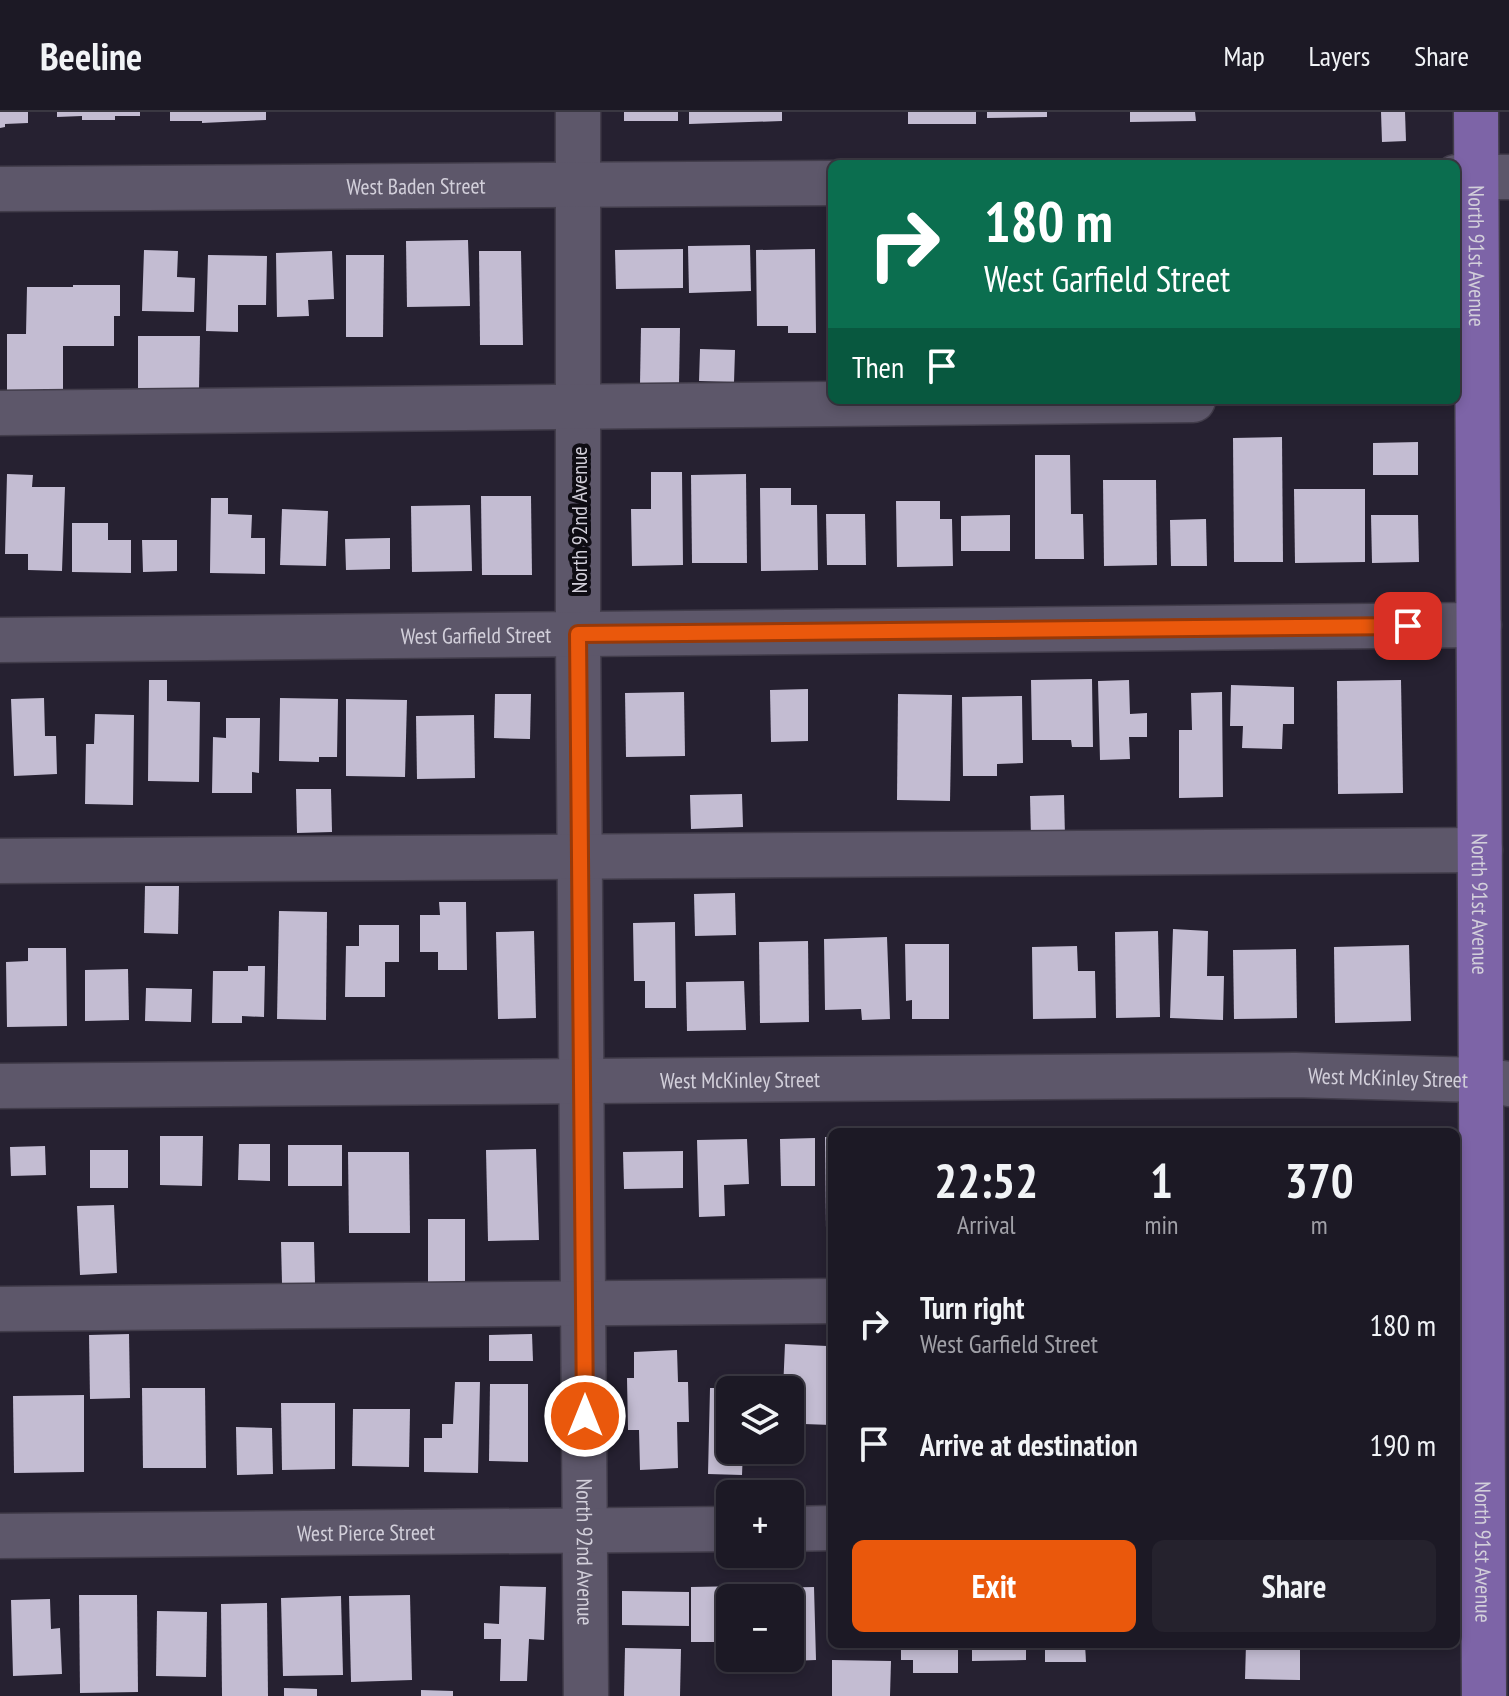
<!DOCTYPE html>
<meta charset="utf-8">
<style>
body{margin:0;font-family:"PT Sans Narrow",sans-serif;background:#25222d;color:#f1f3f6;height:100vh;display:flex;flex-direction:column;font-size:30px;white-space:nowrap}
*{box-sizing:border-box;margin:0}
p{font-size:26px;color:#a0a0a7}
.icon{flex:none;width:44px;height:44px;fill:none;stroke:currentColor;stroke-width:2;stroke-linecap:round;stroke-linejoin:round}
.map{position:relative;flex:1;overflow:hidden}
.sheet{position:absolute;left:828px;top:1016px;width:632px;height:520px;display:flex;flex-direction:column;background:#1c1925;border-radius:12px;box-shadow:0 4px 12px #0003,0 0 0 2px #3a3842}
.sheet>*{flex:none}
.banner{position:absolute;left:828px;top:48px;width:632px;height:244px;border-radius:12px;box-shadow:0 4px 12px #0003,0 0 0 2px #3a3842;background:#0b6e4f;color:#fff;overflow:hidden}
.tools{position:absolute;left:716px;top:1264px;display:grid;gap:16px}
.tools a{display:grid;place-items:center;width:88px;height:88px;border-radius:12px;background:#1c1925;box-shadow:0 4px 12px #0003,0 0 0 2px #3a3842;font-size:40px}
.pin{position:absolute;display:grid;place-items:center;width:68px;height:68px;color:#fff;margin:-34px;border-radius:16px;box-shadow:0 4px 12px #0006}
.me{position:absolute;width:88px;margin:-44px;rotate:0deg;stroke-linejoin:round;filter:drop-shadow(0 0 6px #0008)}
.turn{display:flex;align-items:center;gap:28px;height:168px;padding:0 24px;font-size:36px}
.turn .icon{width:104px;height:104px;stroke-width:2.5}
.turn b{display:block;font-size:56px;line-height:68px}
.then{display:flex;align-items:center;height:76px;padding:0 24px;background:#0003;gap:16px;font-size:30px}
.eta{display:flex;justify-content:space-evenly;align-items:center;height:136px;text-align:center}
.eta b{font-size:48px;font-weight:600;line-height:56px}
.action{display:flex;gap:16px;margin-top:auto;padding:16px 24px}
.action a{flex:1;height:92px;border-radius:12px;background:#ea580c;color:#fff;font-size:32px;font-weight:600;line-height:92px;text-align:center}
.action a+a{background:#25222d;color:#f1f3f6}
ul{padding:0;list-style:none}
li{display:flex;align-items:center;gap:24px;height:120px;padding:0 24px}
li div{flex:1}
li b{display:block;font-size:30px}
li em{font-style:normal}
header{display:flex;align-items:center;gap:48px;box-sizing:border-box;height:112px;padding:0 40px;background:#1c1925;border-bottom:2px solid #3a3842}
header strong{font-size:38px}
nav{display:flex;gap:44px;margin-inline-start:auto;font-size:28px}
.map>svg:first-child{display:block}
.building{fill:#c3bcd2}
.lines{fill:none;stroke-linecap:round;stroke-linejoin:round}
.minor-casing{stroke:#423d4b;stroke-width:47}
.major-casing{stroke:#423d4b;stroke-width:47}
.minor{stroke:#5d576a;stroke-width:44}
.major{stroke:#7d64a7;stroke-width:44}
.route-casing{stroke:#983908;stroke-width:20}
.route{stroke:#ea580c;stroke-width:14}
.labels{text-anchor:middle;stroke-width:8;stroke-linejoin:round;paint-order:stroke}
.street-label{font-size:22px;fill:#d2cfda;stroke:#0e0c13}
</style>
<header>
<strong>Beeline</strong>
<nav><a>Map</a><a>Layers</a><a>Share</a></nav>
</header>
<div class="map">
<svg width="1509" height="1584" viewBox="0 0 1509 1584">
<rect width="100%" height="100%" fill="#262131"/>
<!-- building -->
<g class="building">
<path d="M0,0H28V11L5,12V15L0,16Z"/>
<path d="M57,0H140V4H115V8H82V4L57,5Z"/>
<path d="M170,0H266V8L202,11V9H170Z"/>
<rect x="624" y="0" width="54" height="9"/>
<path d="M689,0H782V9L689,12Z"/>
<rect x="908" y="0" width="68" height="12"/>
<path d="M987,0H1047V5L987,6Z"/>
<path d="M1130,0H1195L1196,9L1130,10Z"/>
<path d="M1381,0H1405L1406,29L1382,30Z"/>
<path d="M468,128L470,194L407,195L406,129Z"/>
<path d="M750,133L751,179L689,181L688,134Z"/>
<path d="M683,137V176L616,177L615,138Z"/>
<path d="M815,137L816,221H788V214H757L756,138Z"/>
<path d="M144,138L178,139L177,165L195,166L194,200L142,199Z"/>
<path d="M332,139L334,187L308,188L309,204L277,205L276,141Z"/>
<path d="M479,139H521L523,233H480Z"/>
<path d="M208,143L267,144L266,193H238V220L206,219Z"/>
<path d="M346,143H384L383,225H346Z"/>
<path d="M73,173H120V204H114V234H63V288H7V222H26L27,175H73Z"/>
<path d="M641,216H680L679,272H640Z"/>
<path d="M138,224H200L199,277H138Z"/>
<path d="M700,237L735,238L734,270L699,269Z"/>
<path d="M1282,325L1283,450H1234L1233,326Z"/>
<path d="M1418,330V363H1373V331Z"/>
<path d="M1035,343H1070L1071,402H1083L1084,447H1035Z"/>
<path d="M651,360H682L683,453L632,454L631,397H651Z"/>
<path d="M7,362L33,363L32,375H65L62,459L28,458V442H5Z"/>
<path d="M746,362L747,451H692L691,363Z"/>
<path d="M1103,368H1156L1157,453L1104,454Z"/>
<path d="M760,376H791V393H817L818,458L761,459Z"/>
<path d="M1294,377H1365V450L1295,451Z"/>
<path d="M481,384H531L532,463H482Z"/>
<path d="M211,386H228V402L252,403L251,426H265V462L210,461Z"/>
<path d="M896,389H940V407H952L953,454L897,455Z"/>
<path d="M470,393L472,459L412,460L411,394Z"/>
<path d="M282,397L328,399L326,454L280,453Z"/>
<path d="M826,402H865L866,453H827Z"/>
<path d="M1010,403V439H961V404Z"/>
<path d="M1371,403H1418L1419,450L1372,451Z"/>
<path d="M1206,407L1207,454H1171L1170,408Z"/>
<path d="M72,411H108V428H131V461L72,460Z"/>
<path d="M390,426V457L346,458L345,427Z"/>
<path d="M142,428H177V459L143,460Z"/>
<path d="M1092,567L1093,635H1072L1071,628H1032L1031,568Z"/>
<path d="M149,568H167V589L200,590L199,670L148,669Z"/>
<path d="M1129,568L1130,602L1147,601V625H1129L1130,647L1100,648L1098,569Z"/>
<path d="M1401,568L1403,681L1338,682L1337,569Z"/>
<path d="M1231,573L1294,575V612H1283L1282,637L1242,636L1243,614H1230Z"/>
<path d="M808,577V629L771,630L770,578Z"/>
<path d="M684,580L685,644L626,645L625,581Z"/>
<path d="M1222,580L1223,685L1179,686V618H1192L1191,581Z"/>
<path d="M495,582H531L530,627L494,626Z"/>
<path d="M898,582L952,583L950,689L897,688Z"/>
<path d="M1022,584L1023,651L997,652V664H963L962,585Z"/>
<path d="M44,586L45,624H56L57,662L14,664L11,587Z"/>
<path d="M280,586L338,587L337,645H319V650L279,649Z"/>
<path d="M346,587L407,588L405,665L346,664Z"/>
<path d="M95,602L134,603L133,693L85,692L86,632H94Z"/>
<path d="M474,603L475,666L417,667L416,604Z"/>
<path d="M226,606H260L259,661L252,660V681H212L213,625L226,626Z"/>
<path d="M296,677H331L332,720L297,721Z"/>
<path d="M742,682L743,715L691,717L690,683Z"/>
<path d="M1064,683L1065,725L1031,726L1030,684Z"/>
<path d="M145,774H179L178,822L144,821Z"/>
<path d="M735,781L736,823L695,824L694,782Z"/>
<path d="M439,790H466L467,858H438V840H420V803H440Z"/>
<path d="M279,799L327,800L326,908L277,907Z"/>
<path d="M675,810L676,896H645V869H634L633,811Z"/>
<path d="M359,813H399V850H385V885H345L346,834H359Z"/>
<path d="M1173,817L1208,819L1207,864H1224L1223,908L1170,906Z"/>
<path d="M534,819L536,906L498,907L496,820Z"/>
<path d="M1158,819L1160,905L1116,906L1115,820Z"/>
<path d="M887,825L890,907L862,908L861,897L825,898L824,827Z"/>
<path d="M808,829L809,910L760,911L759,830Z"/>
<path d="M905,832H949V907H912V888L906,889Z"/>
<path d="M1409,833L1411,909L1335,911L1334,835Z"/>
<path d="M1077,834L1078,859H1095L1096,906L1033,907L1032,835Z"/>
<path d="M28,836H66L67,914L7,915L6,850L28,849Z"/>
<path d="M1296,837L1297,906L1234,907L1233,838Z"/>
<path d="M248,854H265L264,905L242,904V911H212L213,859H248Z"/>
<path d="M128,857L129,908L85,909V858Z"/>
<path d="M744,869L746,918L687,919L686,870Z"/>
<path d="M146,876L192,877L191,910L145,909Z"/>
<path d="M160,1024H203L202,1074L160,1073Z"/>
<path d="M825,1025H832V1117H826Z"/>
<path d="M815,1026V1074H781L780,1027Z"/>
<path d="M747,1027L749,1072L724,1073L725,1104L699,1105L697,1028Z"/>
<path d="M239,1032H270V1069L238,1068Z"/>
<rect x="288" y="1033" width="54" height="41"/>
<path d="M45,1034L46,1063L11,1064L10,1035Z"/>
<path d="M536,1037L539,1128L488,1129L486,1038Z"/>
<rect x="90" y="1038" width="38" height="38"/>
<path d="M683,1039V1076L624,1077L623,1040Z"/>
<path d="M348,1040H409L410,1121H349Z"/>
<path d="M114,1093L117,1161L80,1163L77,1094Z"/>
<rect x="428" y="1107" width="37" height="66"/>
<path d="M281,1130H314L315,1171H282Z"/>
<path d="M129,1222L130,1286L90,1287L89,1223Z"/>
<path d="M532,1222L533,1249H489V1223Z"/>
<path d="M785,1232L827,1234V1243H832L831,1313L804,1312L805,1290L790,1289V1278H783Z"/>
<path d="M677,1238L678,1270H688L689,1310H677L678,1356L640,1358L639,1318H628L627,1266H634V1240Z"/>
<path d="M455,1270H480L478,1361L424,1360V1326H442V1312H453Z"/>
<path d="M490,1272H528V1350L489,1349Z"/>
<path d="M142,1276H205L206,1356H143Z"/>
<path d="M710,1276H730V1338H743L742,1363L708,1362Z"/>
<path d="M84,1283V1360L14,1361L13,1284Z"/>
<path d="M281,1291H335V1357L282,1358Z"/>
<path d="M353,1297H410L409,1355L352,1354Z"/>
<path d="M236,1315L272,1316L273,1362L237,1363Z"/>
<path d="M500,1474L546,1475L544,1528L529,1527L527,1569H500L501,1527H484V1511L499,1512Z"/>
<path d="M744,1474V1486H730V1530H691V1475Z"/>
<path d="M814,1475L816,1548L760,1550V1546H790V1486H759V1476Z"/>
<path d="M622,1479L689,1480V1514L622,1513Z"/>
<path d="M79,1483H137L138,1580L80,1581Z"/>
<path d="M410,1483L412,1568L351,1570L349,1484Z"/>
<path d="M341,1484L343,1563L283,1564L281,1486Z"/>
<path d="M50,1487L51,1517L60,1516L62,1562L13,1564L11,1488Z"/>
<path d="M267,1491L268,1584H222L221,1492Z"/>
<path d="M157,1499L207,1500L206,1565L156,1564Z"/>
<path d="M901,1532H958V1561H913V1548H901Z"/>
<path d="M972,1532H1026V1548L972,1549Z"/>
<path d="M1045,1532H1085L1086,1550H1045Z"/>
<path d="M1246,1532H1300V1568L1245,1567Z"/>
<path d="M625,1536L681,1537L680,1584H624Z"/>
<path d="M832,1548L891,1549L890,1584H832Z"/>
<path d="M284,1576L317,1577V1584H284Z"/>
<path d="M421,1578L453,1579V1584H421Z"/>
</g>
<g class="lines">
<!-- minor casing -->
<g class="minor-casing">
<g id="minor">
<path id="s1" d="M578,0V522L586,1584"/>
<path d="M1456,65H1509"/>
<path id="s2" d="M0,77L832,71"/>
<path d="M0,301L1193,288"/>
<path id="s3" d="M0,528L1479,513"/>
<path d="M0,749L1480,738"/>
<path id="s4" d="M0,974L1295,963L1480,968L1509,972"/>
<path d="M0,1197L832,1189"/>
<path d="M790,1417L832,1416"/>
<path id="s5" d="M0,1424L730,1417"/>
</g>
</g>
<!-- major casing -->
<g class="major-casing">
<g id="major">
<path id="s6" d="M1476,0L1484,1584"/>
</g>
</g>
<!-- minor -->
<use href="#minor" class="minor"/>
<!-- major -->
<use href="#major" class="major"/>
</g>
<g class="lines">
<!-- route casing -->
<g class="route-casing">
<path id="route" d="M585,1304L578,522L1408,514"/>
</g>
<!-- route -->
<use href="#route" class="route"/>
</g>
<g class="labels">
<!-- street labels -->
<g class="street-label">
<text dy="8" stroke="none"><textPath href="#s2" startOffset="416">West Baden Street</textPath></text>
<text dy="8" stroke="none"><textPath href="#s6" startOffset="144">North 91st Avenue</textPath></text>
<text transform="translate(579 408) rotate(-90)" y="8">North 92nd Avenue</text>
<text dy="8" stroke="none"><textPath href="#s3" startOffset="476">West Garfield Street</textPath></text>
<text dy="8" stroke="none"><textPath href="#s6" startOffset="792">North 91st Avenue</textPath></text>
<text dy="8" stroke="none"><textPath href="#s4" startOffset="1388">West McKinley Street</textPath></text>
<text dy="8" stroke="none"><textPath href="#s4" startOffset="740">West McKinley Street</textPath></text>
<text dy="8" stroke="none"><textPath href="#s5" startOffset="366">West Pierce Street</textPath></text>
<text dy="8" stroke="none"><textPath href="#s1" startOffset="1440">North 92nd Avenue</textPath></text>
<text dy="8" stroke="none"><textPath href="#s6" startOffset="1440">North 91st Avenue</textPath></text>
</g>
</g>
</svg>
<div class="tools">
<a><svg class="icon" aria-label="layers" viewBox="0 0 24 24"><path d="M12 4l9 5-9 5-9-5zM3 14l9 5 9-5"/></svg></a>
<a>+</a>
<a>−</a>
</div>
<div class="pin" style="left:1408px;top:514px;background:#d93025"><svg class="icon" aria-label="arrive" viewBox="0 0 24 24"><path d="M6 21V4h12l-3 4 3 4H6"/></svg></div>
<svg class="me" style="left:585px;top:1304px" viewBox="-20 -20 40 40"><circle r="17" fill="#ea580c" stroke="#fff" stroke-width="3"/><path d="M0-11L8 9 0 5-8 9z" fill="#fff"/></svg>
<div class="banner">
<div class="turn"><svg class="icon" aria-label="right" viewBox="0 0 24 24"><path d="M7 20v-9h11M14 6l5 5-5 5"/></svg><div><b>180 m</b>West Garfield Street</div></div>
<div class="then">Then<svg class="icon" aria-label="arrive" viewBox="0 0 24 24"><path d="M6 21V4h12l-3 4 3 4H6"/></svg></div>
</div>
<section class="sheet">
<div class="eta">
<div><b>22:52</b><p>Arrival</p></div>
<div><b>1</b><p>min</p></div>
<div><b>370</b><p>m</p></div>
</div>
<ul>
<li><svg class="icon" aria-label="right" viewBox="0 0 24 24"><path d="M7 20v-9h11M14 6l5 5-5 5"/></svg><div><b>Turn right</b><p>West Garfield Street</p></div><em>180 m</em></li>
<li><svg class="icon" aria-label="arrive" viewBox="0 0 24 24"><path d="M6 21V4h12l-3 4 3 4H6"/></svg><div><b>Arrive at destination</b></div><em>190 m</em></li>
</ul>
<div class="action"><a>Exit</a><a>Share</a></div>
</section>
</div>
